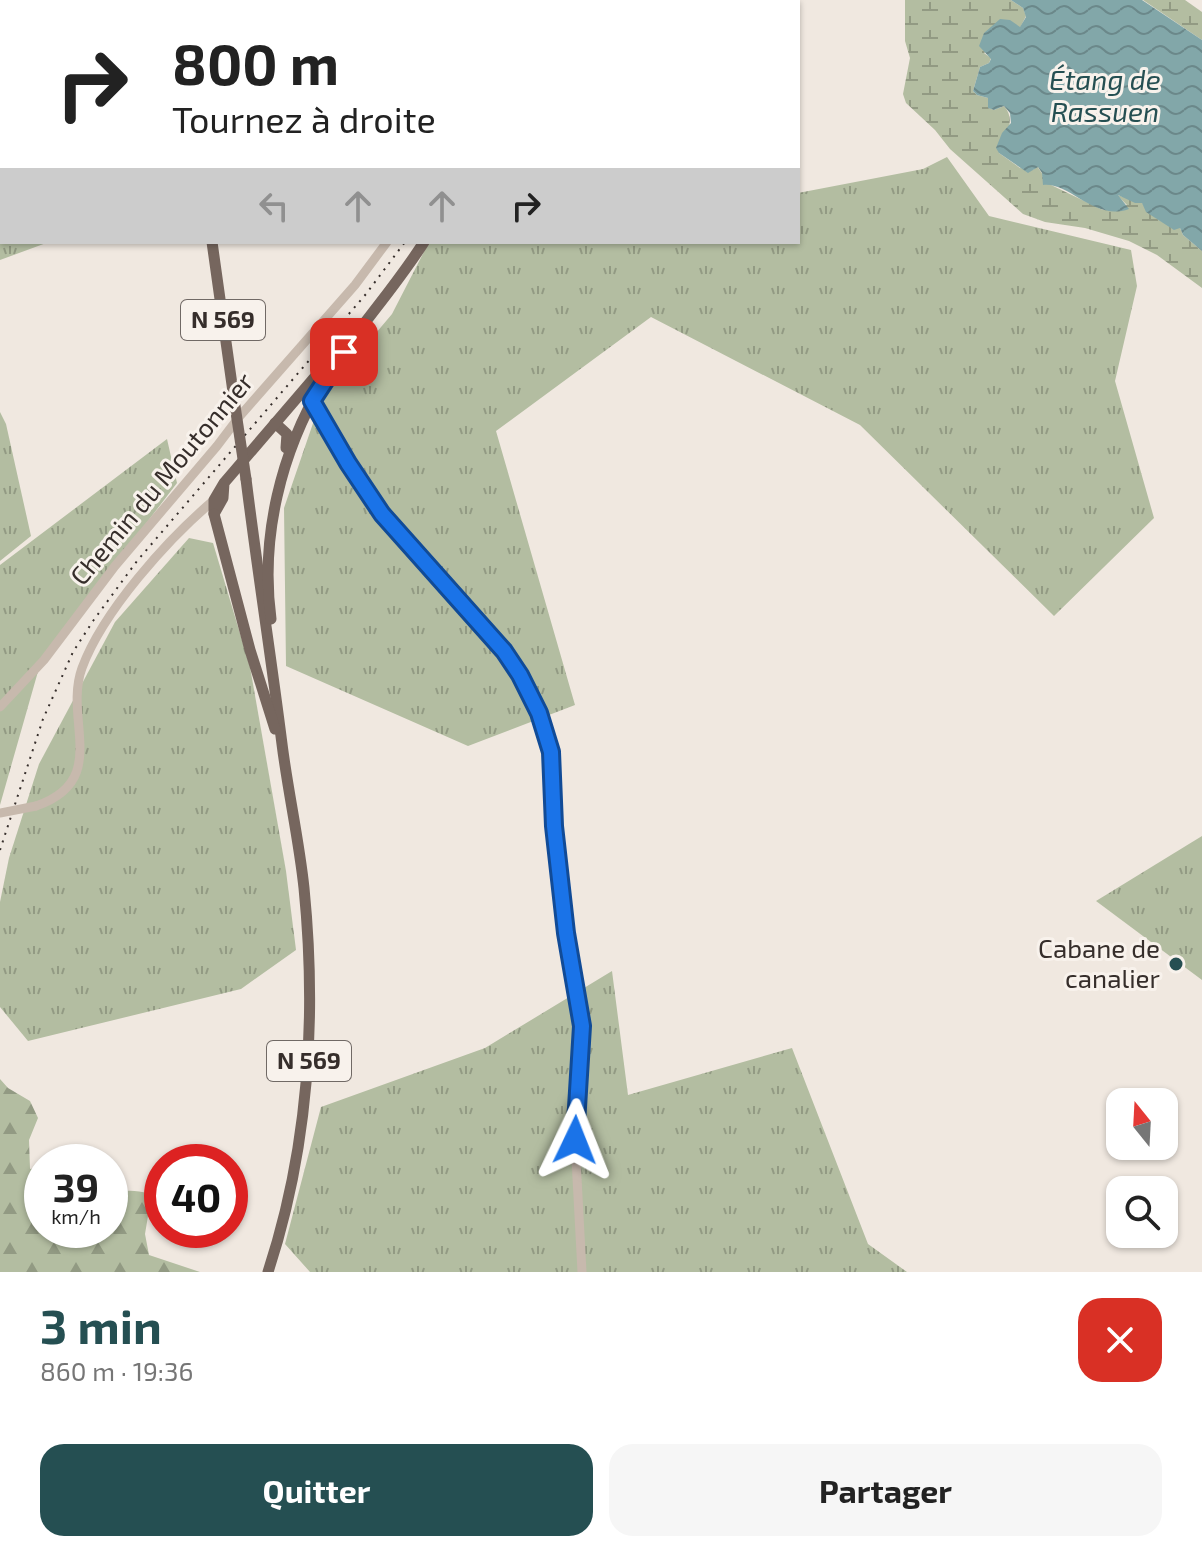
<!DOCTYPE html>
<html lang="fr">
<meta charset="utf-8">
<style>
body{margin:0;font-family:"Exo 2",sans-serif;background:#f6f6f6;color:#222;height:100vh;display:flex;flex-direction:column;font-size:30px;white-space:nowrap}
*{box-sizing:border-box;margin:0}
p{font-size:26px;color:#767676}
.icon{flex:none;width:44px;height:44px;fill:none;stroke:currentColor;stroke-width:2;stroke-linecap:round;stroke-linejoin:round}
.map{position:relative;height:1272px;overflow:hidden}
.drawer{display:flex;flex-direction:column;background:#fff;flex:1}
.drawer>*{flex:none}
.hud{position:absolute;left:0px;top:0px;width:800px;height:244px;box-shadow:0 2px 6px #0004;background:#fff;color:#222;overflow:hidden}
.needle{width:52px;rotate:342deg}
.tools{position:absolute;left:1106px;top:1088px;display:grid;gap:16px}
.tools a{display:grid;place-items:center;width:72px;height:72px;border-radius:16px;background:#fff;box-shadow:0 2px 6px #0004;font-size:40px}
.speed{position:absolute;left:24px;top:1144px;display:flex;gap:16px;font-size:40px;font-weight:700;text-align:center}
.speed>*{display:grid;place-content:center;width:104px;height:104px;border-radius:50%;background:#fff;box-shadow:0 2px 6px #0004;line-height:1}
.speed small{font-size:20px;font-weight:400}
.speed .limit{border:12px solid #d22;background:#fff;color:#111}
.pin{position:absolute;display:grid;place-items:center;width:68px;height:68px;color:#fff;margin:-34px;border-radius:16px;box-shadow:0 4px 12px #0006}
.me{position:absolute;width:88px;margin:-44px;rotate:2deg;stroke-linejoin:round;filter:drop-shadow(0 0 6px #0008)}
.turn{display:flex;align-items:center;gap:28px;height:168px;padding:0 40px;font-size:36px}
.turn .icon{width:104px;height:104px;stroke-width:2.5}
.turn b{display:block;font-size:56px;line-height:68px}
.lanes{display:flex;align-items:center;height:76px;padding:0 40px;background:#0003;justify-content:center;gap:40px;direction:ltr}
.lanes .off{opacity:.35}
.round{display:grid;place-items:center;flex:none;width:84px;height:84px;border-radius:24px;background:#f6f6f6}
.overview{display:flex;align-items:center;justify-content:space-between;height:136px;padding:0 40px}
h1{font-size:48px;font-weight:700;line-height:60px;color:#254f52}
.cta{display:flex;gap:16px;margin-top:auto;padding:16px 40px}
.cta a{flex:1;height:92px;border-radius:24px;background:#254f52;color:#fff;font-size:32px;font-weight:700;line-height:92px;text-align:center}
.cta a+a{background:#f6f6f6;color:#222}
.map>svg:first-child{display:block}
.grass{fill:url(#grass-tufts)}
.forest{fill:url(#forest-firs)}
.wetland{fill:url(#wetland-marsh)}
.water{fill:url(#water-waves)}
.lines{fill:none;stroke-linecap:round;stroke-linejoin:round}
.minor{stroke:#c7b9ad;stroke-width:9}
.major{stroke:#76665e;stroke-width:11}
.rail{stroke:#362e2b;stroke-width:2;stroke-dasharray:2 6;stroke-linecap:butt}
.minor-bridge{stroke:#c7b9ad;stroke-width:9}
.major-bridge{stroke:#76665e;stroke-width:11}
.route-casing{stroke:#114b97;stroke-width:20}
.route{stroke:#1a73e8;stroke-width:14}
.poi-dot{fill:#254f52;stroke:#f8f2ec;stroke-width:3}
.labels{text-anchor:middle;stroke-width:6;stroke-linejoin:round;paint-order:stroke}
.shield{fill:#f8f2ec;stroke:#706965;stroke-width:2}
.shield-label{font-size:24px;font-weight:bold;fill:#362e2b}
.street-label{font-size:26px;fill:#362e2b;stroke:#f8f2ec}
.poi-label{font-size:26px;fill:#362e2b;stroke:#f8f2ec;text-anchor:end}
.water-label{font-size:28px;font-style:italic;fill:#254f52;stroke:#f8f2ec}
</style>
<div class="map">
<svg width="1202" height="1272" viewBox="0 0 1202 1272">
<defs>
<pattern id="grass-tufts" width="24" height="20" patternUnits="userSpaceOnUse" patternTransform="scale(2)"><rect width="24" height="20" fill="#b3bda1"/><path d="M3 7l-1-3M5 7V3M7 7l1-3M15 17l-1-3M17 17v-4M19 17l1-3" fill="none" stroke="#929a83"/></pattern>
<pattern id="forest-firs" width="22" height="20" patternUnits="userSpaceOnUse" patternTransform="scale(2)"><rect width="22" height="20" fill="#b3bda1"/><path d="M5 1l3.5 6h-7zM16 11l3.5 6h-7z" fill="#929a83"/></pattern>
<pattern id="wetland-marsh" width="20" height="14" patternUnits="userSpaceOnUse" patternTransform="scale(2)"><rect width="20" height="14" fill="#b3bda1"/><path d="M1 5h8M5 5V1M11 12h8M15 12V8" fill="none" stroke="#929a83"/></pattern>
<pattern id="water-waves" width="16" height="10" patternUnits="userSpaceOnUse" patternTransform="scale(2)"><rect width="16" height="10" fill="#82a7a9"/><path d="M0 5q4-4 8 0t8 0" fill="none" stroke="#6b888a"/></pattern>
</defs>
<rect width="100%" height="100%" fill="#f0e8e0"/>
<!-- grass -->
<g class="grass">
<path d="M0,0H63L2,2V242H49L0,260Z"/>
<path d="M947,157L989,216L1131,250L1137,286L1115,381L1154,518L1054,616L860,425L651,317L496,431L575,705L468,746L286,666L284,508L322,397L392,314L429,242H798V193L923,169Z"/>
<path d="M0,412L6,424L31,536L0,561Z"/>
<path d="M167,439L177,483L41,661L0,805V565Z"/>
<path d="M189,538L213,543L250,667L286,871L296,950L241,989L28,1041L0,1007V902L9,858L39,764L115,622Z"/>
<path d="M1202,836V980L1096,901Z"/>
<path d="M612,971L628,1095L792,1048L868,1244L907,1272H310L285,1244L321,1107L485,1048Z"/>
</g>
<!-- forest -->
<path class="forest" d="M0,1079L8,1088L30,1101L38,1118L29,1140L30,1169L42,1167V1230H110V1188L115,1191C132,1190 146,1191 162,1198V1213L148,1216L145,1234L149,1255L200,1272H0Z"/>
<!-- wetland -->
<g class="wetland">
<path d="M905,0H1011L1023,8L1026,16L1020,28L984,53L991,58L989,63L980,67L973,91L977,95L988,98V108L994,110L1004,106C1017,120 1005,138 999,153L1020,168L1033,170L1037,166L1049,184L1103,210L1127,205L1117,195L1142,202C1148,216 1166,225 1180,228L1183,235L1202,251V288L1157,255L1129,241L1085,228L1045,222L1023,214L950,149L935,130L906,103L903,94L910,58L905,41Z"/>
<path d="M1143,0H1185L1202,12V40Z"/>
</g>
<!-- water -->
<path class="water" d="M1011,0H1142L1202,40V251L1183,235L1180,228L1174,230L1146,212L1142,203H1135L1118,195L1129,209C1094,222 1071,182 1043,185L1042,173L1038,167L1028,173L999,153L996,148L1002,133L1011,123L1010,113L1004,106L994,110L988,108V98L977,95L973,91L980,67L989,63L991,59L979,46L984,33L1000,19L1010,20L1020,27L1026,17L1023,8Z"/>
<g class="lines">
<!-- minor -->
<g class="minor">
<path d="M426,0L428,2"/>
<path d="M499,2L500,0"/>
<path d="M538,2V0"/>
<path d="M312,401L348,463L382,514L504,651L520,675L539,713L551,752L554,826L561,873L566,933L582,1026L575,1140L582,1272"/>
<path d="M0,707L44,660L115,566L217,446L239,417L355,285L387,242"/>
<path d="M36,806C111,780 63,720 82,668C103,611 168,539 214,500"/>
</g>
<!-- major -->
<g class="major">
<path d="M178,0V2"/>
<path d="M528,2L529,0"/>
<path d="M212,242L234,399"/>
<path d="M275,423L287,434L286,448"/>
<path d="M246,479C257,568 271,656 282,744C288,792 299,840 304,888C317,1019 309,1147 268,1272"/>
<path d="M224,483L223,498L214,514V500L224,483L338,350"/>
<path d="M214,514L250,650L275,729"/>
<path d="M271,619C260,537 281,452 323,382C353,333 393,291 424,242"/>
</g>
<!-- rail -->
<g class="rail">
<path d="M512,2L513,0"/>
<path d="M0,850L43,719L73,652L93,621L137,561L366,294L405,242"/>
</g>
<!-- minor-bridge -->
<path class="minor-bridge" d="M0,813L36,806"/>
<!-- major-bridge -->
<path class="major-bridge" d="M234,399L246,479"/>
</g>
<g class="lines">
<!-- route casing -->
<g class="route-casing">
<path id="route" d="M344,352L312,401L348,463L382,514L504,651L520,675L539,713L551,752L554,826L566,933L582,1026L575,1140"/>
</g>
<!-- route -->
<use href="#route" class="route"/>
</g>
<!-- markers -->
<circle class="poi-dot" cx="1176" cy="964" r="8"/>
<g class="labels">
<!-- shield labels -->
<g class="shield">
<rect x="181" y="300" width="84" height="40" rx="6"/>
<rect x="267" y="1041" width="84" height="40" rx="6"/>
</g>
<g class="shield-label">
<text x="223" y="328">N 569</text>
<text x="309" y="1069">N 569</text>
</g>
<!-- street labels -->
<g class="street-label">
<text transform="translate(162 479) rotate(-50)" y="9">Chemin du Moutonnier</text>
</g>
<!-- poi labels -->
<g class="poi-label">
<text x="1160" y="958">Cabane de<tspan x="1160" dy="30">canalier</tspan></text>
</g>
<!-- water labels -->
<g class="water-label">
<text x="1105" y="90">Étang de<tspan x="1105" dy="32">Rassuen</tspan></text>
</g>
</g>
</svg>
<div class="tools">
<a><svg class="needle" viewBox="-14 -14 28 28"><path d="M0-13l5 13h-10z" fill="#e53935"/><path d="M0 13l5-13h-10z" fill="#767676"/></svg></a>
<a><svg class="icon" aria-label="search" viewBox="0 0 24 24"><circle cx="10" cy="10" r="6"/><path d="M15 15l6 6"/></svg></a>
</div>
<div class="speed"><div>39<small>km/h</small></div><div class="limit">40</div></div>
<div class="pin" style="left:344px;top:352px;background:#d93025"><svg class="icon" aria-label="arrive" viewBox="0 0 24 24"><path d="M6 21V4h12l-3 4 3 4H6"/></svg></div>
<svg class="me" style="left:575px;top:1140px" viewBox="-20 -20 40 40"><path d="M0-17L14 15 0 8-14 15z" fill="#1a73e8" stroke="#fff" stroke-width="4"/></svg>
<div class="hud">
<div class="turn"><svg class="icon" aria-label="right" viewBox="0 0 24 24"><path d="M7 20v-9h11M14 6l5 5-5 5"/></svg><div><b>800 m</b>Tournez à droite</div></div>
<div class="lanes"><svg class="icon off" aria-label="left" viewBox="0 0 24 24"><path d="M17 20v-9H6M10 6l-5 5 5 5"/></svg><svg class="icon off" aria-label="ahead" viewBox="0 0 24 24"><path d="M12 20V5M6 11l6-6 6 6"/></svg><svg class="icon off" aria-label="ahead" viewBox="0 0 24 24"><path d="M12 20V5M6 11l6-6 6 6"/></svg><svg class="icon" aria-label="right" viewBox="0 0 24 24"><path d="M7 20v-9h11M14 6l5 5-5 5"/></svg></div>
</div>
</div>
<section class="drawer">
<div class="overview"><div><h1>3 min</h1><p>860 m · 19:36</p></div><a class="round" style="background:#d93025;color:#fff"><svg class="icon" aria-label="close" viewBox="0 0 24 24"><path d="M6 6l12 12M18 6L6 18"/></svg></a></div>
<div class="cta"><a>Quitter</a><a>Partager</a></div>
</section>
